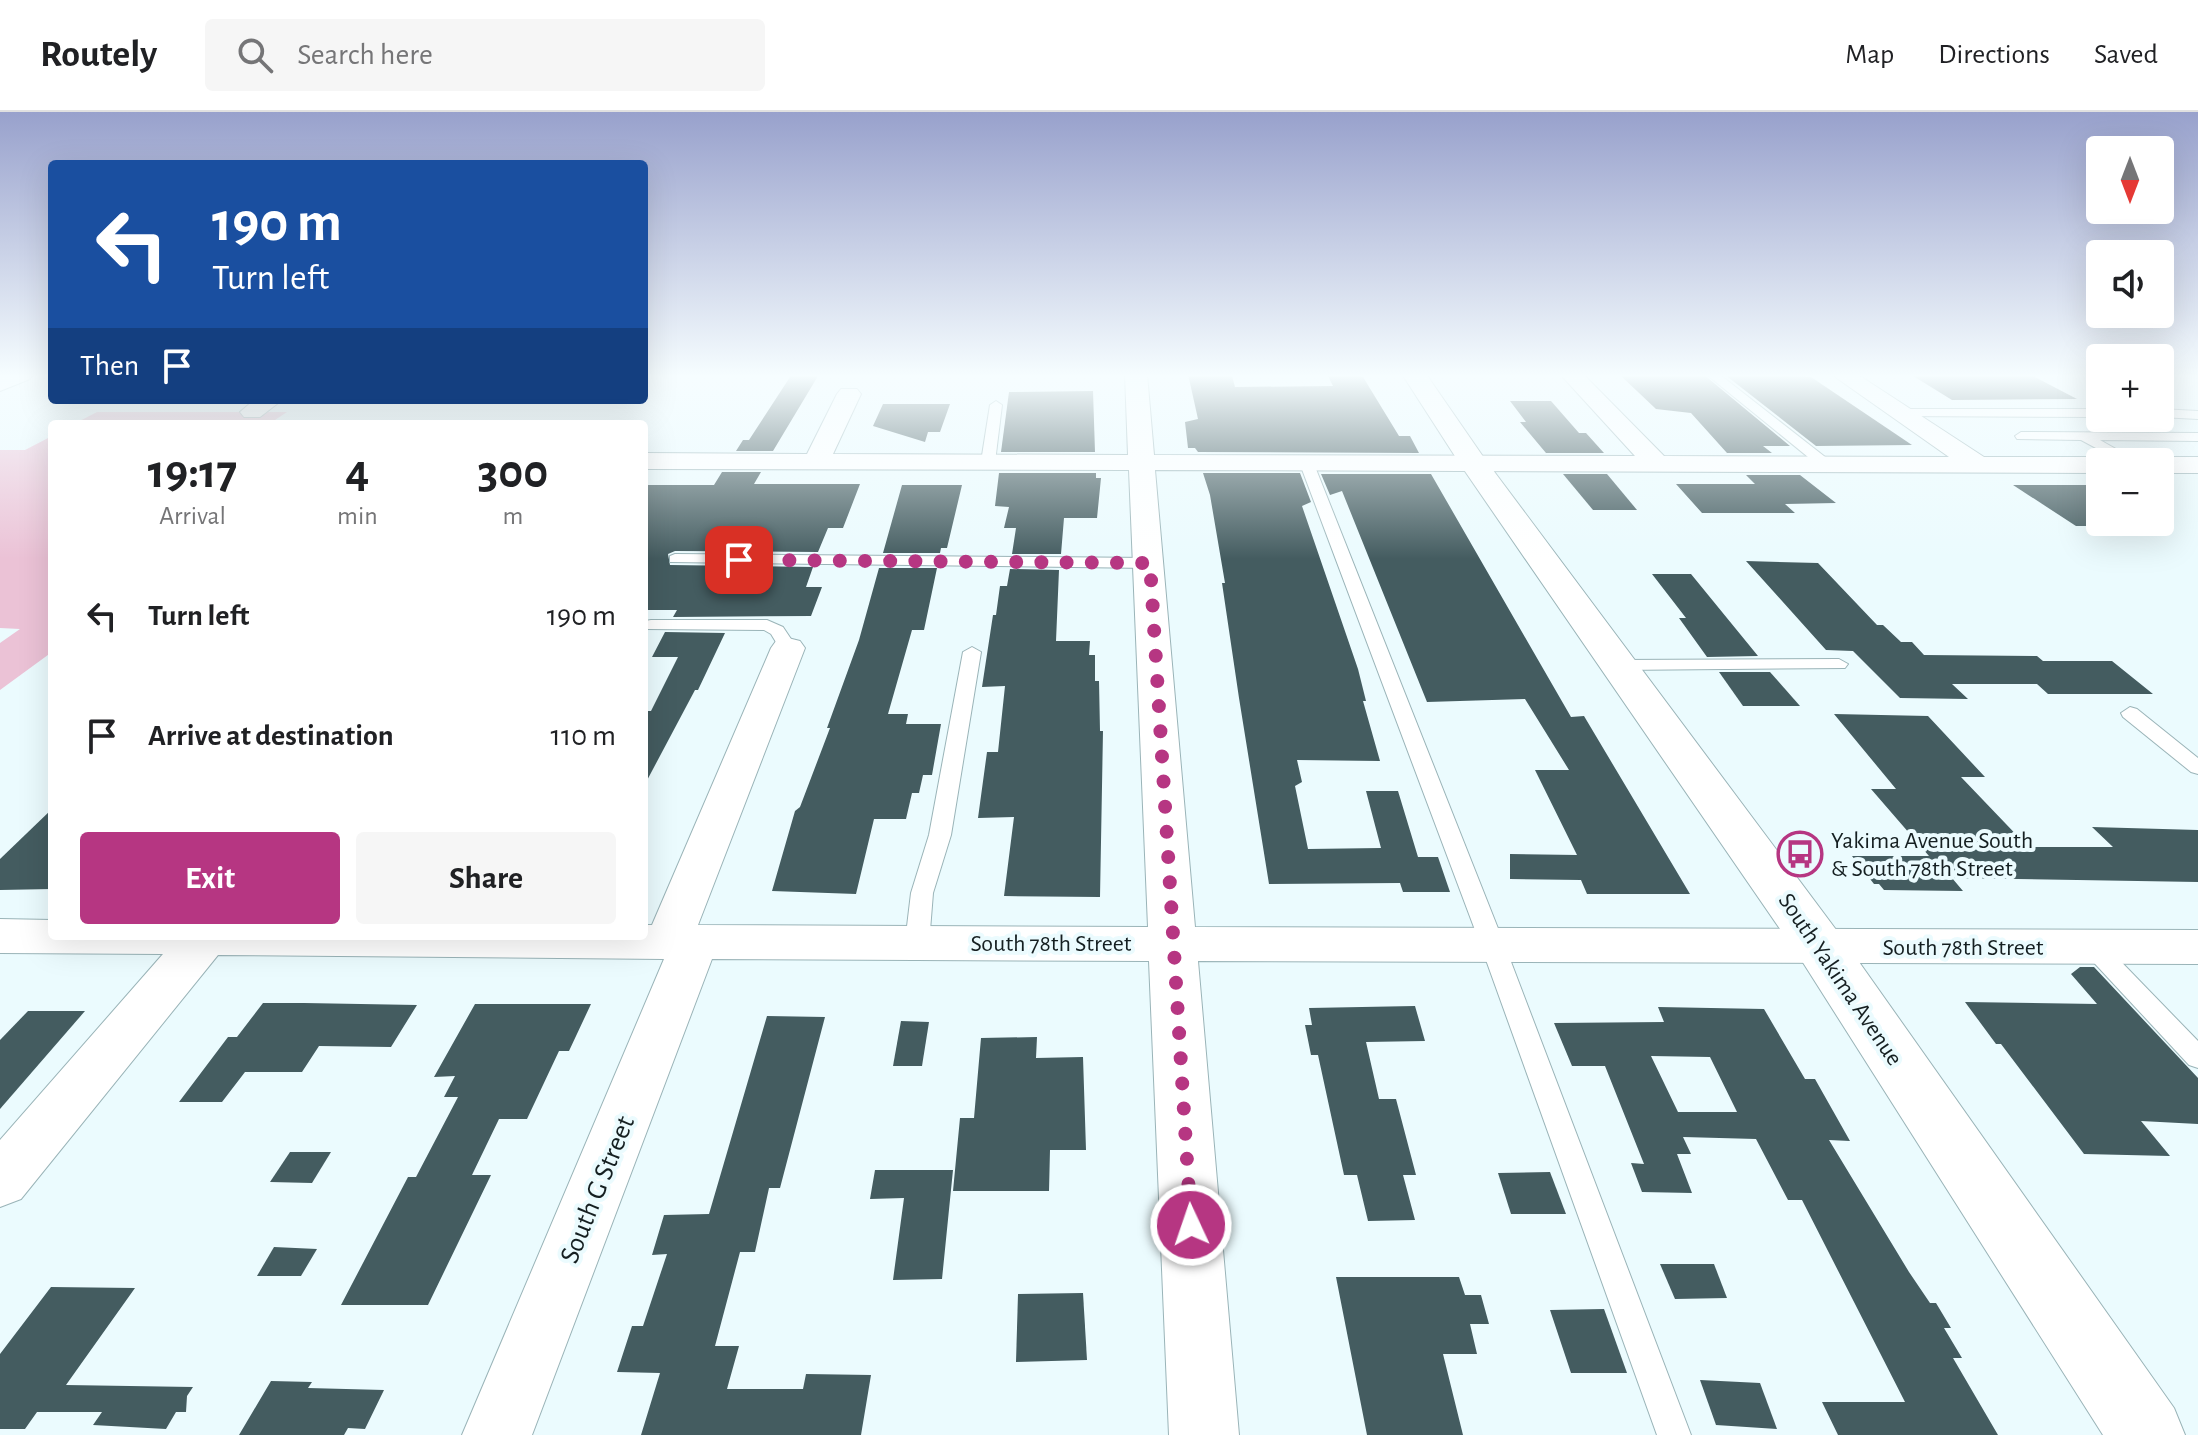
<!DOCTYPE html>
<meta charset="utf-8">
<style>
body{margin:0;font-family:"Alegreya Sans",sans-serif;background:#f6f6f6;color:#202124;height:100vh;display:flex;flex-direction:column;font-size:30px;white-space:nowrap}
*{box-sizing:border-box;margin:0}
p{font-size:26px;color:#757577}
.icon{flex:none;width:44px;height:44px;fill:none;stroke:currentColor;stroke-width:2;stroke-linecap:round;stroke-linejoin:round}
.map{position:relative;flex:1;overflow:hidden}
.sheet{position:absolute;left:48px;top:308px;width:600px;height:520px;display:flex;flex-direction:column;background:#fff;border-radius:8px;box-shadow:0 8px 32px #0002}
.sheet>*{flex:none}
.hud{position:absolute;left:48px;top:48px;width:600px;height:244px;border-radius:8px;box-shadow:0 8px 32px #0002;background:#1a4fa0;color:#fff;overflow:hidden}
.needle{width:52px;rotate:180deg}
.controls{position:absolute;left:2086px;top:24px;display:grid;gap:16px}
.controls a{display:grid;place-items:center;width:88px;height:88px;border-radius:8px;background:#fff;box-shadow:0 8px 32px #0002;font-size:40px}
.pin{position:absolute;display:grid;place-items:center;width:68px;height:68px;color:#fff;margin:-34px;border-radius:16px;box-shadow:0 4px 12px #0006}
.me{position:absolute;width:88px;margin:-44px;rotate:357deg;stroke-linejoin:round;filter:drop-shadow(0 0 6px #0008)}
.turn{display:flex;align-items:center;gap:28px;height:168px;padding:0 32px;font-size:36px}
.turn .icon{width:104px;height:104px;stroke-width:2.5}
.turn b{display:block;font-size:56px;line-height:68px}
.then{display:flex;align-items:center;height:76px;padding:0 32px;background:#0003;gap:16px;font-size:30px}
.eta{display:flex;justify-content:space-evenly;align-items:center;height:136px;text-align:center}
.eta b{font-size:48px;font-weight:700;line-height:56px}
.cta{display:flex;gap:16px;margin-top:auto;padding:16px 32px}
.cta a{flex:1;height:92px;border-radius:8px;background:#b63682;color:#fff;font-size:32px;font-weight:700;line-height:92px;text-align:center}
.cta a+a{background:#f6f6f6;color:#202124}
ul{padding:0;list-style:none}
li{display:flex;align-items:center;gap:24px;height:120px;padding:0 32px}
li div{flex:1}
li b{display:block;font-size:30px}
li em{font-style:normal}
header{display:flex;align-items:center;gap:48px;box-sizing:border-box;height:112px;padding:0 40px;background:#fff;border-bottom:2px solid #e0e0e0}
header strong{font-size:38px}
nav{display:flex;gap:44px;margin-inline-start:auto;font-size:28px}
.search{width:560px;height:72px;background:#f6f6f6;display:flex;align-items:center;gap:20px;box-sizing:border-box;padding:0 28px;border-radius:8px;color:#757577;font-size:30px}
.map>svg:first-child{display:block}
.green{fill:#ebc2d6}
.building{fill:#445c60;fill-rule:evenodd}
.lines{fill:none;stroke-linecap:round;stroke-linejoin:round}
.lane-casing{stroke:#9ab4b8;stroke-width:2}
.street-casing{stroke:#9ab4b8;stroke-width:2}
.secondary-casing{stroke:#9ab4b8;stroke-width:2}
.lane{fill:#fff;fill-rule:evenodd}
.street{fill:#fff;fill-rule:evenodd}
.secondary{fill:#fff;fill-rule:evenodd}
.route{stroke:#b63682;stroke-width:14;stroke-dasharray:0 25.2}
.labels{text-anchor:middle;stroke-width:8;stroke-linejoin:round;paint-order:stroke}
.poi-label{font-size:24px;fill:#151f21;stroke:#ebfbfe;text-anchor:start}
.street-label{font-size:24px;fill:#151f21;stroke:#ebfbfe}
.near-street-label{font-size:28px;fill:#151f21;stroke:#ebfbfe}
</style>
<header>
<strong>Routely</strong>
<div class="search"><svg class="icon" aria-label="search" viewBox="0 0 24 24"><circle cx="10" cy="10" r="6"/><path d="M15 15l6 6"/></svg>Search here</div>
<nav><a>Map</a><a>Directions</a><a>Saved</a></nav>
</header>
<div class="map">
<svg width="2198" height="1323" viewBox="0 0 2198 1323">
<rect width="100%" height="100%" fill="#ebfbfe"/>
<!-- green -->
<g class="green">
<path d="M97,300H287L269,312H74Z"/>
<path d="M52,324V540L0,578V531L20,517L0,516V338H25Z"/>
</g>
<!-- building -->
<g class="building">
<path d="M792,262L818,264L773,339H736L743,328H749Z"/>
<path d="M1188,262L1232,264L1235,275L1333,274L1327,262H1356L1363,265L1399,324H1410L1419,341L1198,340L1195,336H1188L1185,310L1198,307Z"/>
<path d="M1619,262H1703L1790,334H1763L1772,341H1727L1691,301L1656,297Z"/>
<path d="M1724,262L1811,265L1912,333L1816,334Z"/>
<path d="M1910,262H2029L2077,287L1952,288Z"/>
<path d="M1093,279L1095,340H1001L1009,280Z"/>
<path d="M1510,289H1551L1579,321H1586L1604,341H1546L1520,310H1526Z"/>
<path d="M883,292H950L940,320H928L925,330L873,314Z"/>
<path d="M722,360H761L754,372H860L843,416H828L818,440L675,439L668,442L670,453L813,455L806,475H822L811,504L673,505L677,498H644V373H714Z"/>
<path d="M999,361H1096V366H1101L1097,406H1064L1061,442H1012L1016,416H1004L1009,395L995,394Z"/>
<path d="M1203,361H1300L1311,390L1302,394L1358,557L1366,589H1363L1380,649L1297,648L1302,670L1295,674L1308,737L1381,736L1366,679H1398L1418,745H1438L1450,780H1403L1400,771L1269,772L1239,586L1222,471H1225L1210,383Z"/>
<path d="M1321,362H1431L1571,605L1584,604L1690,782H1587L1581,768L1510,767V742L1577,743L1535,658H1569L1525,587L1427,590L1342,379L1330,383Z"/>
<path d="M1563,362H1607L1637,398H1593Z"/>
<path d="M1746,363H1800L1836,391L1785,392L1795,401H1702L1676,372H1755Z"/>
<path d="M902,373H962L947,436H941L940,441H883Z"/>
<path d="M2013,373H2100V414H2076Z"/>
<path d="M1746,449L1818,451L1877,513H1883L1901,530H1912L1924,543L2037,544L2043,549H2112L2153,582H2048L2037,572H1952L1968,587L1900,586L1853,539L1826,538Z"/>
<path d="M879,456H937L924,518H912L888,602H908L906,612H941L932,663H923L919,681H912L906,707H874L856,782L772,779L795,699L800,695L830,616H827L859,528Z"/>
<path d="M1010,457L1059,458L1056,529H1090L1089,543H1095V569H1099L1100,619H1103L1100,785L1004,784L1014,705L978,706L987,640H998L1005,574L982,575L993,503H996L1000,474H1007Z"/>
<path d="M1652,462H1691L1758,544L1707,545L1679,506H1686Z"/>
<path d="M665,520L725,521L698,578H695L644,674V599H651L678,545H652Z"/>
<path d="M1719,560H1770L1800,594H1743Z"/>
<path d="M1834,602L1928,604L1985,665H1961L2028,735H2113L2092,715L2198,718V770L1952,766L1963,779L1884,778L1879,772H1874L1852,744H1929L1871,677H1896Z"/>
<path d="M52,697V777L0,778V747Z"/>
<path d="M2080,855H2094L2198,966V1012L2141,1009L2170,1044L2084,1042L2001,932H1996L1965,890L2097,892L2071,862Z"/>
<path d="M263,891H304L417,893L391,935L319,934L302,960H245L222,990H179L228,925H237Z"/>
<path d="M475,892H591L569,939H559L527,1007H499L472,1063H491L428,1193H341L408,1065H416L458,985H444L455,964L434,965Z"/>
<path d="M1415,894L1425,929L1366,930L1379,987H1396L1416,1063H1403L1415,1108L1368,1109L1357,1063H1344L1318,943H1311L1305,913H1312L1309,896Z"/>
<path d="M1658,895L1764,897L1805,967H1815L1850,1029L1829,1028L1909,1160L1930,1191H1936L1951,1216H1944L1962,1246H1953L1998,1323H1838L1822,1290H1905L1802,1088H1788L1756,1027L1683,1025L1691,1042H1677L1692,1081L1642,1080L1631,1051L1644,1052L1605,954H1572L1554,911L1664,910ZM1651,944L1710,945L1737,1000H1678Z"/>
<path d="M28,899H85L0,997V928Z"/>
<path d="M767,904L825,905L780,1076H769L755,1140H740L715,1234H739L727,1277H803L806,1262L871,1263L861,1323H641L660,1261L617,1260L632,1214H643L667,1142L652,1143L664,1103L709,1102Z"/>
<path d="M901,909L929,910L922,954H893Z"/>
<path d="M1037,925L1036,946L1083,945L1086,1038H1050L1049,1079H953L960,1006H974L981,926Z"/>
<path d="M290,1040H331L312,1071L270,1070Z"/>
<path d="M875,1058H953L942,1167L893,1168L904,1086L870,1087Z"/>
<path d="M1550,1060L1566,1102H1511L1498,1061Z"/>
<path d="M274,1135L317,1137L301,1164H257Z"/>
<path d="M1660,1152H1714L1727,1186L1675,1187Z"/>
<path d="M1336,1165H1459L1465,1183H1481L1489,1212H1470L1477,1242H1443L1463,1323H1367Z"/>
<path d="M51,1175L135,1176L66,1273L193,1275L187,1284L186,1300H176L166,1317L93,1313L102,1300H37L25,1317H0V1242Z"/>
<path d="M1083,1181L1087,1248L1016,1250L1018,1182Z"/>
<path d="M1604,1197L1627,1261H1571L1550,1198Z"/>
<path d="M1700,1268L1760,1271L1777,1317L1716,1313Z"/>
<path d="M271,1269L312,1270L308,1276L384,1278L365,1317L348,1316L344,1323H239Z"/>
</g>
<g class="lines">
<!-- lane casing -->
<g class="lane-casing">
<g id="lane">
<path d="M1706,262H1719L1829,348V354H1819Z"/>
<path d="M996,289L1002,293L995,350L988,354L981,350L990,293Z"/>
<path d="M1899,297H2100V305L1895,304L1893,301Z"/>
<path d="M2160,297L2198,299V307L2160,305Z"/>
<path d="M2021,320L2198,321V329L2100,328L2139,350H2122L2081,328L2017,327L2015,324Z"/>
<path d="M1307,348L1314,352L1505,834L1691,1323H1657L1481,834L1300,352Z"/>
<path d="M675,442L1150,446L1158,451L1150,456L670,450V444Z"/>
<path d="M651,508H767L783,515L797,536L794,540H782L771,522L764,518L645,517V509Z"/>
<path d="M972,535L981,540L951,723L933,781L929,831L925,837L917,840L909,837L905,831L911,781L929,723L963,540Z"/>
<path d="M1839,547L1848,552L1845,556L1618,558L1609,553L1618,548Z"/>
<path d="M2130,595L2137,597L2198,646V662L2191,660L2123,605L2121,601Z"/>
<path d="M2093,826L2101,829L2198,929V956L2189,953L2085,841L2081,835L2085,829Z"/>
</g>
</g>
<!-- street casing -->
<g class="street-casing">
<g id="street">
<path d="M4,262H33L30,267L0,279V264Z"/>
<path d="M1125,262H1147L1154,343L1635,344L1560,262H1583L1664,344L1949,345L1831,262H1857L1984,345H2100L2111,350H2100V361L1155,358L1195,815L2198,818V852L1198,849L1239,1323H1169L1149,849L712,847L532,1323H462L664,847L218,843L21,1087L0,1095V1028L163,842L0,841V807L52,808V824H644V813H652L771,536L776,529L788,526L800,529L805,536L698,813L1148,815L1129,358L644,357V341L807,342L837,282L841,277H857L861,282L833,342L1128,343Z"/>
<path d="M254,288H282L260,305H244L240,300Z"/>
<path d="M2160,345H2198V361H2160V350H2149Z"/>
</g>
</g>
<!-- secondary casing -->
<g class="secondary-casing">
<path id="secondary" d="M1402,262H1426L1484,346L1840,823L2174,1296L2185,1323H2103L1802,849L1460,352Z"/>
</g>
<!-- lane -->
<use href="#lane" class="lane"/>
<!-- street -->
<use href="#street" class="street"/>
<!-- secondary -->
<use href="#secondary" class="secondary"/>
</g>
<!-- sky -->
<linearGradient id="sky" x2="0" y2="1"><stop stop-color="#98a1cc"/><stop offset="0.59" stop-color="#f6fdff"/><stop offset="1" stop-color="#f6fdff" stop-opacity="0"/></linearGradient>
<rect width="2198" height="447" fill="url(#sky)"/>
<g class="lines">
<!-- route -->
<path class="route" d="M739,448L1150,451L1191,1113"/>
</g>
<!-- icons -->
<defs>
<g id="bus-ring" transform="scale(2.3)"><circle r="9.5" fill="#ebfbfe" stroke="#b63682" stroke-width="1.5"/><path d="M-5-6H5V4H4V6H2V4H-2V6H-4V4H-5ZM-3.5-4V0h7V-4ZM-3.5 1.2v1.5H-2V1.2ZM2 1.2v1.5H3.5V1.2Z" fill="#b63682"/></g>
</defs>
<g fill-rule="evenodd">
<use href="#bus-ring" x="1800" y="742"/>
</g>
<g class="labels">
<!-- poi labels -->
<g class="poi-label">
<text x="1831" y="736">Yakima Avenue South<tspan x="1831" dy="28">&amp; South 78th Street</tspan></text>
</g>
<!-- street labels -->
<g class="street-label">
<text x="1051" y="839">South 78th Street</text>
<text x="1963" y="843">South 78th Street</text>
<text transform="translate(1841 867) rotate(56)" y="8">South Yakima Avenue</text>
</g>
<!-- near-street labels -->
<g class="near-street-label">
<text transform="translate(596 1077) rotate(-68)" y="10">South G Street</text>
</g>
</g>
</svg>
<div class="controls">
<a><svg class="needle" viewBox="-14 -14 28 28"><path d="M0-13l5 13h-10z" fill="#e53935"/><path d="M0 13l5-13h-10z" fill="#757577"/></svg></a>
<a><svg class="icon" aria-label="sound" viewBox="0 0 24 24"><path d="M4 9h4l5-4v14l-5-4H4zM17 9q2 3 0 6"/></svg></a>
<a>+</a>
<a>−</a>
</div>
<div class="pin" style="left:739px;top:448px;background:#d93025"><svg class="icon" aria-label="arrive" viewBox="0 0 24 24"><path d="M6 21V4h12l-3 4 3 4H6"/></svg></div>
<svg class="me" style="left:1191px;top:1113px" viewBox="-20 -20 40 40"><circle r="17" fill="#b63682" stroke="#fff" stroke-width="3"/><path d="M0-11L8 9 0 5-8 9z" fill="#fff"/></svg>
<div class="hud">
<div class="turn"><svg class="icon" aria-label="left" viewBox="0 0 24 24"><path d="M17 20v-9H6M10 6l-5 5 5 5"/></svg><div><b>190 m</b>Turn left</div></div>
<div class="then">Then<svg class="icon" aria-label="arrive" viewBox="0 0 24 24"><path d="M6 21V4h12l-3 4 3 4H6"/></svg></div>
</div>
<section class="sheet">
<div class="eta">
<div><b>19:17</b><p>Arrival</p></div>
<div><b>4</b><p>min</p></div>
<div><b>300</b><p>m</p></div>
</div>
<ul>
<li><svg class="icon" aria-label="left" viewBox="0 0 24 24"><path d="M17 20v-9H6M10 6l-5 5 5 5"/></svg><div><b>Turn left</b></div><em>190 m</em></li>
<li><svg class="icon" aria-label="arrive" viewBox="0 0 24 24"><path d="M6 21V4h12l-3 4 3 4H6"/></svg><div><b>Arrive at destination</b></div><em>110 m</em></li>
</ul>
<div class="cta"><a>Exit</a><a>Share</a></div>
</section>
</div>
